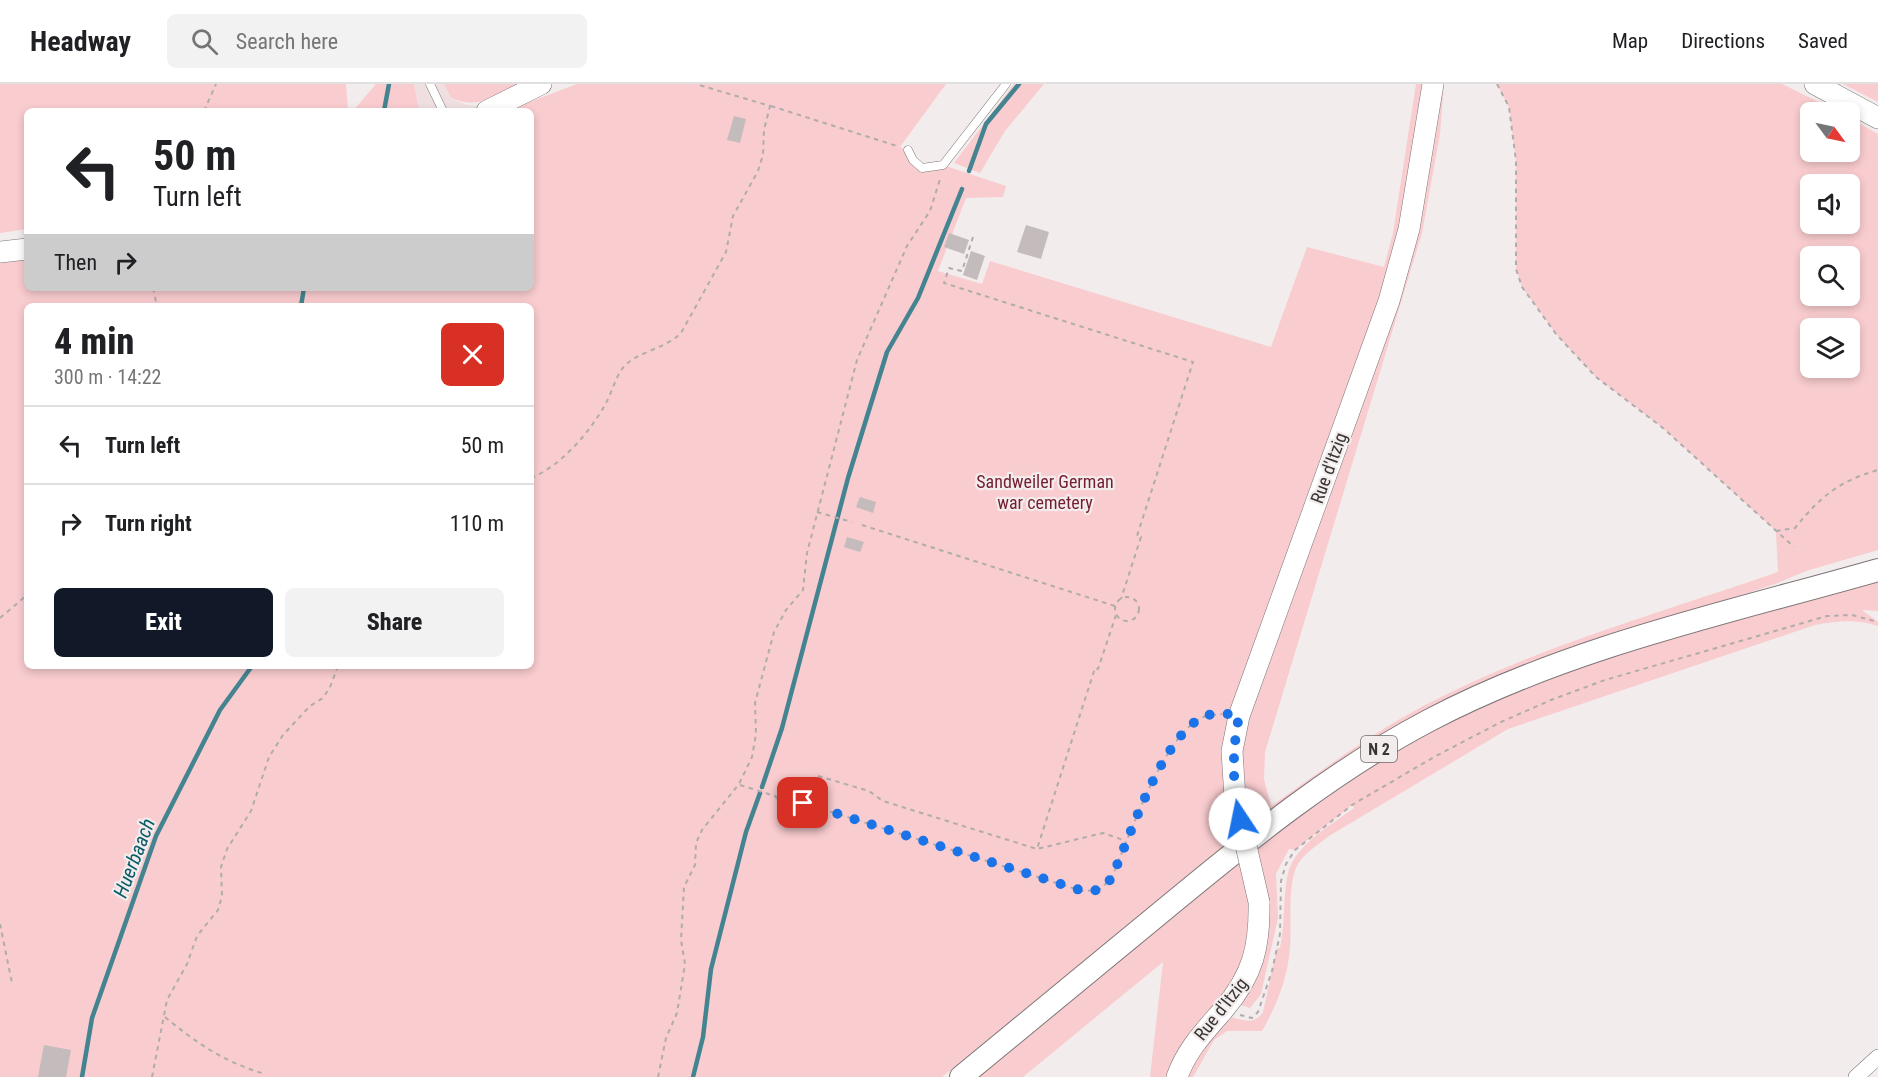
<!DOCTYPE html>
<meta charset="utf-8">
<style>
body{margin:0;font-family:"Roboto Condensed",sans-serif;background:#f2f2f2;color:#202124;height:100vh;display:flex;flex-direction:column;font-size:22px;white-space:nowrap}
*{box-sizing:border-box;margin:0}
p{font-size:20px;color:#757577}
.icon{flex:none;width:33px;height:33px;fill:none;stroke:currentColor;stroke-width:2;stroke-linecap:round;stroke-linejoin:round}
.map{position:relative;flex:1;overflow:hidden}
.details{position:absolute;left:24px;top:219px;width:510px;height:366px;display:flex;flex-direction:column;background:#fff;border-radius:9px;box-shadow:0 3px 9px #0003}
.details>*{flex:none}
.hud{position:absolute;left:24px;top:24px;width:510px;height:183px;border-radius:9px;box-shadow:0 3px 9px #0003;background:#fff;color:#202124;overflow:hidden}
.needle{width:39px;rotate:123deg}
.fabs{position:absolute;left:1800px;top:18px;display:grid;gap:12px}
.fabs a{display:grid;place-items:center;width:60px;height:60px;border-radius:9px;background:#fff;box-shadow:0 3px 9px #0003;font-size:30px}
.pin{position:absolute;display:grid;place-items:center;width:51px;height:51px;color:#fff;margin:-26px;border-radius:12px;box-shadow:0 3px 9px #0006}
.me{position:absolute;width:66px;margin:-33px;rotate:349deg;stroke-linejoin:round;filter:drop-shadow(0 0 4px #0008)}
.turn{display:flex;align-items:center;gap:21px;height:126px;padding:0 30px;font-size:27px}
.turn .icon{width:78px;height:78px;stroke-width:2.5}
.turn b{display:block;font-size:42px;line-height:51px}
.then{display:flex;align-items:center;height:57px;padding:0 30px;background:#0003;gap:12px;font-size:22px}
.round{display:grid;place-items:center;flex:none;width:63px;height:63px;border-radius:9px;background:#f2f2f2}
.summary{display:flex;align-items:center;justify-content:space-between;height:102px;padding:0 30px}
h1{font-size:36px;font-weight:800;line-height:45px}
.button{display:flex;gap:12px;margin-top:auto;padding:12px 30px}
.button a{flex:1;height:69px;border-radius:9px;background:#111827;color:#fff;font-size:24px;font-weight:800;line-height:69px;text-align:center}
.button a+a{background:#f2f2f2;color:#202124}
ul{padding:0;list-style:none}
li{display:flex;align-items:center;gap:18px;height:78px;padding:0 30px;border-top:2px solid #e0e0e0}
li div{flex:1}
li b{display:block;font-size:22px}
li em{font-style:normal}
header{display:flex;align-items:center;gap:36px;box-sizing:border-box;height:84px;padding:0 30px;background:#fff;border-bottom:2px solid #e0e0e0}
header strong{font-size:28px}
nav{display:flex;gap:33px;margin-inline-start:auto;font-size:21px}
.search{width:420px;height:54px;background:#f2f2f2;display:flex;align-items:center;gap:15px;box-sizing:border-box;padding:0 21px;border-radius:9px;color:#757577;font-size:22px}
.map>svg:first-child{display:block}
.built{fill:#f0dfe0}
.green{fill:#f9cccf;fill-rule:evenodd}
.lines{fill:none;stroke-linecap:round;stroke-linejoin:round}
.stream{stroke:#448490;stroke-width:4.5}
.building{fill:#c3bbbc}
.lane-casing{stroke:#7d7677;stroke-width:9}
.street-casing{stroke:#7d7677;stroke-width:16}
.secondary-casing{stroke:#7d7677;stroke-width:22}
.primary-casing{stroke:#7d7677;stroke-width:24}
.path{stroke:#b1acac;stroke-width:2;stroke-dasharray:4.5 4.5;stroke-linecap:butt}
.lane{stroke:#fff;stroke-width:8}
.street{stroke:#fff;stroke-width:15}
.secondary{stroke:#fff;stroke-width:21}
.primary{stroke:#fff;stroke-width:22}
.secondary-bridge-casing{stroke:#7d7677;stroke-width:22;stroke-linecap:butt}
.secondary-bridge{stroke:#fff;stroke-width:21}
.route{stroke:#1a73e8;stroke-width:10;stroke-dasharray:0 18}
.labels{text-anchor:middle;stroke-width:4.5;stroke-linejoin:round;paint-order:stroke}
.shield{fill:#f3ecec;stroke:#6f6b6b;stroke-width:1.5}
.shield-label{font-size:16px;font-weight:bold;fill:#373434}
.street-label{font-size:18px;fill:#373434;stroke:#f3ecec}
.park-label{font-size:18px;fill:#751d30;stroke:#f3ecec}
.water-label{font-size:20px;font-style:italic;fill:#095b67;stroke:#f3ecec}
</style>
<header>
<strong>Headway</strong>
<div class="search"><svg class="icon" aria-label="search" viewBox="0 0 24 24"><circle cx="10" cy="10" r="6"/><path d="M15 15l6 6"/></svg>Search here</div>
<nav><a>Map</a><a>Directions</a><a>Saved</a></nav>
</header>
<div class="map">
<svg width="1878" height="993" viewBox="0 0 1878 993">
<rect width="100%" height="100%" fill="#f3ecec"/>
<!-- built -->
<path class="built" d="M414,0H444L451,15L467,21L493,24L487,27H419Z"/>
<!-- green -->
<g class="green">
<path d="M0,0H346L348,27H27V145L0,149Z"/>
<path d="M376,0H414L419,27H353Z"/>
<path d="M444,0H519C493,12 479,26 451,14Z"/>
<path d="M577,0H946L900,63L908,66L922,84L943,81L1006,102L1003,113L966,114L938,187L982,200L990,177L1271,263L1307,163L1384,183L1393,149L1416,0H1444L1440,50L1422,149L1265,668L1264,695L1271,722C1321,687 1369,651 1423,622C1533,564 1660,529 1778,488L1776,447L1663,344L1596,293L1556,250L1522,203L1516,185V77L1509,24L1497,0H1782L1839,28H1810V68H1850V34L1878,50V466L1806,487L1775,500L1522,583L1265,734L942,993H0V174L27,171V204H531V27H506ZM1810,100H1850V140H1810ZM1810,172H1850V212H1810ZM27,222H531V582H27ZM1810,244H1850V284H1810Z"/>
<path d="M1014,0H1044L1005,47L980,89L954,79Z"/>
<path d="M1843,0H1878V18Z"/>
<path d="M1878,498V527L1862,526L1878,538V542C1856,535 1838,537 1815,541L1508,645L1329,752C1318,761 1302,770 1296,784C1287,807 1292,839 1290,863C1288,894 1277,920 1262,947H1227L1214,956L1193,993H1184L1228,932C1242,936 1254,942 1263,928L1277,864H1280C1285,841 1283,817 1287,794C1292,762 1330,742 1354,724L1352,721L1295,766L1289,765L1276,790L1278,834L1261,910L1250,924L1240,921L1253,830L1242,886L1169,993H1150L1163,878L1023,993H973C1063,920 1152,846 1244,775C1310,725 1375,676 1449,638C1584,570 1732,534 1878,498Z"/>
</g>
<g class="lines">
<!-- stream -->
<g class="stream">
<path d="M384,27L389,0"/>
<path d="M969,87L986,40L1019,0"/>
<path d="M301,222L304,204"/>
<path d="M762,703L782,644L848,394L887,268L918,214L962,105"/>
<path d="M82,993L92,934L156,752L220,626L252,582"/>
<path d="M693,993L703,953L711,885L746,748L760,709"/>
</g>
</g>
<!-- building -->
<g class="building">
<path d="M734,32L746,35L740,59L727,56Z"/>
<path d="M1026,141L1049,148L1041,175L1017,168Z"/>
<path d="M949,149L969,156L964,170L944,163Z"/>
<path d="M971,167L985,172L977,196L963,191Z"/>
<path d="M860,413L876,418L873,429L856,423Z"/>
<path d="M847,453L864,458L860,468L844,463Z"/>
<path d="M44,961L71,966L66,993H38Z"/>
</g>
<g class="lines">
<!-- lane casing -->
<g class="lane-casing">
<g id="lane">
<path d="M430,0L443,27"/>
<path d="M908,66L913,76L922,84L943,81L1006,0"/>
</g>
</g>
<!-- street casing -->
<g class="street-casing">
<path id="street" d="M1856,993L1878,973"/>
</g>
<!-- secondary casing -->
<g class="secondary-casing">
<g id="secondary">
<path d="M1815,0L1878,34"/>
<path d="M487,27L541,0"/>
<path d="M0,168L27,165"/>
<path d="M1235,714L1232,667L1239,632L1389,217L1409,145L1433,0"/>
<path d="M1177,993C1187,965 1205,947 1224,925C1253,891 1260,862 1259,818"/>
</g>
</g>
<!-- primary casing -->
<g class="primary-casing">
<path id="primary" d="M961,993C1031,935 1101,878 1171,820C1252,753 1335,686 1428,637C1568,563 1727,529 1878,486"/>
</g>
<!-- path -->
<g class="path">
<path d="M1497,0L1509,23L1516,77V185L1522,203L1556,250L1596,293L1663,344L1794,463"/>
<path d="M771,22L897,62"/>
<path d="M204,27L216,0"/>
<path d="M973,153L962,187L949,184L944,199L1193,278L1137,452L1141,453L1121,515"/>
<path d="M153,204L157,222"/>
<path d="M531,394C561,382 591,347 606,319C612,308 615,295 622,285C634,268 664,266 681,249L726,168L733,132L758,87L763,71L764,46L770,22L696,0"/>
<path d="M817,428L852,438"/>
<path d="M862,441L1115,522"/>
<path d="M1776,447L1795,444C1820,413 1839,397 1878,386"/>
<circle cx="1127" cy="525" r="12"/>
<path d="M1116,531L1098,585L1095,584L1037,765L1103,749L1126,757"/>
<path d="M0,534L27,511"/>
<path d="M818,692L869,707L883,717L1037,765"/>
<path d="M740,701L775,712L787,724L803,719L1082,807L1099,806L1111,795C1130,752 1160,659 1199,635C1205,631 1215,631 1222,630"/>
<path d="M0,840L12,899"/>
<path d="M1240,931L1252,934L1258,928L1272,887L1280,850L1281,797L1286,780L1295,766L1352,721L1434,673L1501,638L1551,616L1605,596L1827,532L1852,531L1878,538"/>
<path d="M165,933C195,958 224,978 262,989V993"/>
<path d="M152,993L167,916L187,880L197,852L218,826L222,812L221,783L227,765L251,727L269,673L283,651L310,622L323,614L330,603L338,582"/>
<path d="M658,993L666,954L677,929L685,880L681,856L684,803L695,781L696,759L702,746L739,700L752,673L756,650L755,619L774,548L786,526L803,506L807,469L857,276L907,162L930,127L941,92"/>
</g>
<!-- lane -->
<use href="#lane" class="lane"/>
<!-- street -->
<use href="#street" class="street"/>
<!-- secondary -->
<use href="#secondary" class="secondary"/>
<!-- primary -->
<use href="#primary" class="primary"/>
<!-- secondary-bridge casing -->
<g class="secondary-bridge-casing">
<path id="secondary-bridge" d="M1235,714L1259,818"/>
</g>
<!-- secondary-bridge -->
<use href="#secondary-bridge" class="secondary-bridge"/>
</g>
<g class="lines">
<!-- route -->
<path class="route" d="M803,719L1083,807L1099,806L1111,795C1131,751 1159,661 1199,635C1209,628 1228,629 1239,632C1232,668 1232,699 1240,735"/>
</g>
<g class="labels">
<!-- shield labels -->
<rect class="shield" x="1361" y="652" width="36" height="26" rx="4.5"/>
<g class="shield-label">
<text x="1379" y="671">N 2</text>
</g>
<!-- street labels -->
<g class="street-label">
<text transform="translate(1329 384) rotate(-70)" y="6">Rue d'Itzig</text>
<text transform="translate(1221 925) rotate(-52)" y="6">Rue d'Itzig</text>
</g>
<!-- park labels -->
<g class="park-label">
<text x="1045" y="404">Sandweiler German<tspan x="1045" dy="21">war cemetery</tspan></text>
</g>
<!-- water labels -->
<g class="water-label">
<text transform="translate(134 774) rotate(-69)" y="7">Huerbaach</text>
</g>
</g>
</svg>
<div class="fabs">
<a><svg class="needle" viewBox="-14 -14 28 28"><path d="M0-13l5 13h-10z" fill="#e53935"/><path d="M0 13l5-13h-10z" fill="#757577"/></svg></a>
<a><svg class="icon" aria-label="sound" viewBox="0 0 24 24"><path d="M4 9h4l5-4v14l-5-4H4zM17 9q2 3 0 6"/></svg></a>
<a><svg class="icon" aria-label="search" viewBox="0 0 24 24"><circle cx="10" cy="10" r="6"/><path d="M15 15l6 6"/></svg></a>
<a><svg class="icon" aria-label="layers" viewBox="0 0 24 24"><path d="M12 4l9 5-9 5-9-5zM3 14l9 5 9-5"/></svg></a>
</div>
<div class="pin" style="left:803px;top:719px;background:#d93025"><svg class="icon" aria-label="arrive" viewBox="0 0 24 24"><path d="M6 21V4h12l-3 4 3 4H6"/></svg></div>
<svg class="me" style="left:1240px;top:735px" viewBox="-20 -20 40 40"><circle r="19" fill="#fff"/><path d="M0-13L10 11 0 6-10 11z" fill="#1a73e8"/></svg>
<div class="hud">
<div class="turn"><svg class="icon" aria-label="left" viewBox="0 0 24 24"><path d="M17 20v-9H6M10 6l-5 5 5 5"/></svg><div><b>50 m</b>Turn left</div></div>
<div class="then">Then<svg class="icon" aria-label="right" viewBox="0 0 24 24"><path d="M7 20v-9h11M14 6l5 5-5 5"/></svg></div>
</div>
<section class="details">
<div class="summary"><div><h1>4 min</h1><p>300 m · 14:22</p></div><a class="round" style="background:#d93025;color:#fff"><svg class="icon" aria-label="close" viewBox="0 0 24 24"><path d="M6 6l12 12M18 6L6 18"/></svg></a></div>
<ul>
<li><svg class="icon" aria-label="left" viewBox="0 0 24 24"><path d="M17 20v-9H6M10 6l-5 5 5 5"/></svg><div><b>Turn left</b></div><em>50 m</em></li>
<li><svg class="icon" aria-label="right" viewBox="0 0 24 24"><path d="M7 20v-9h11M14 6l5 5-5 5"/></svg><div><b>Turn right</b></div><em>110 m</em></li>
</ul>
<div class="button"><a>Exit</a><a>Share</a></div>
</section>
</div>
